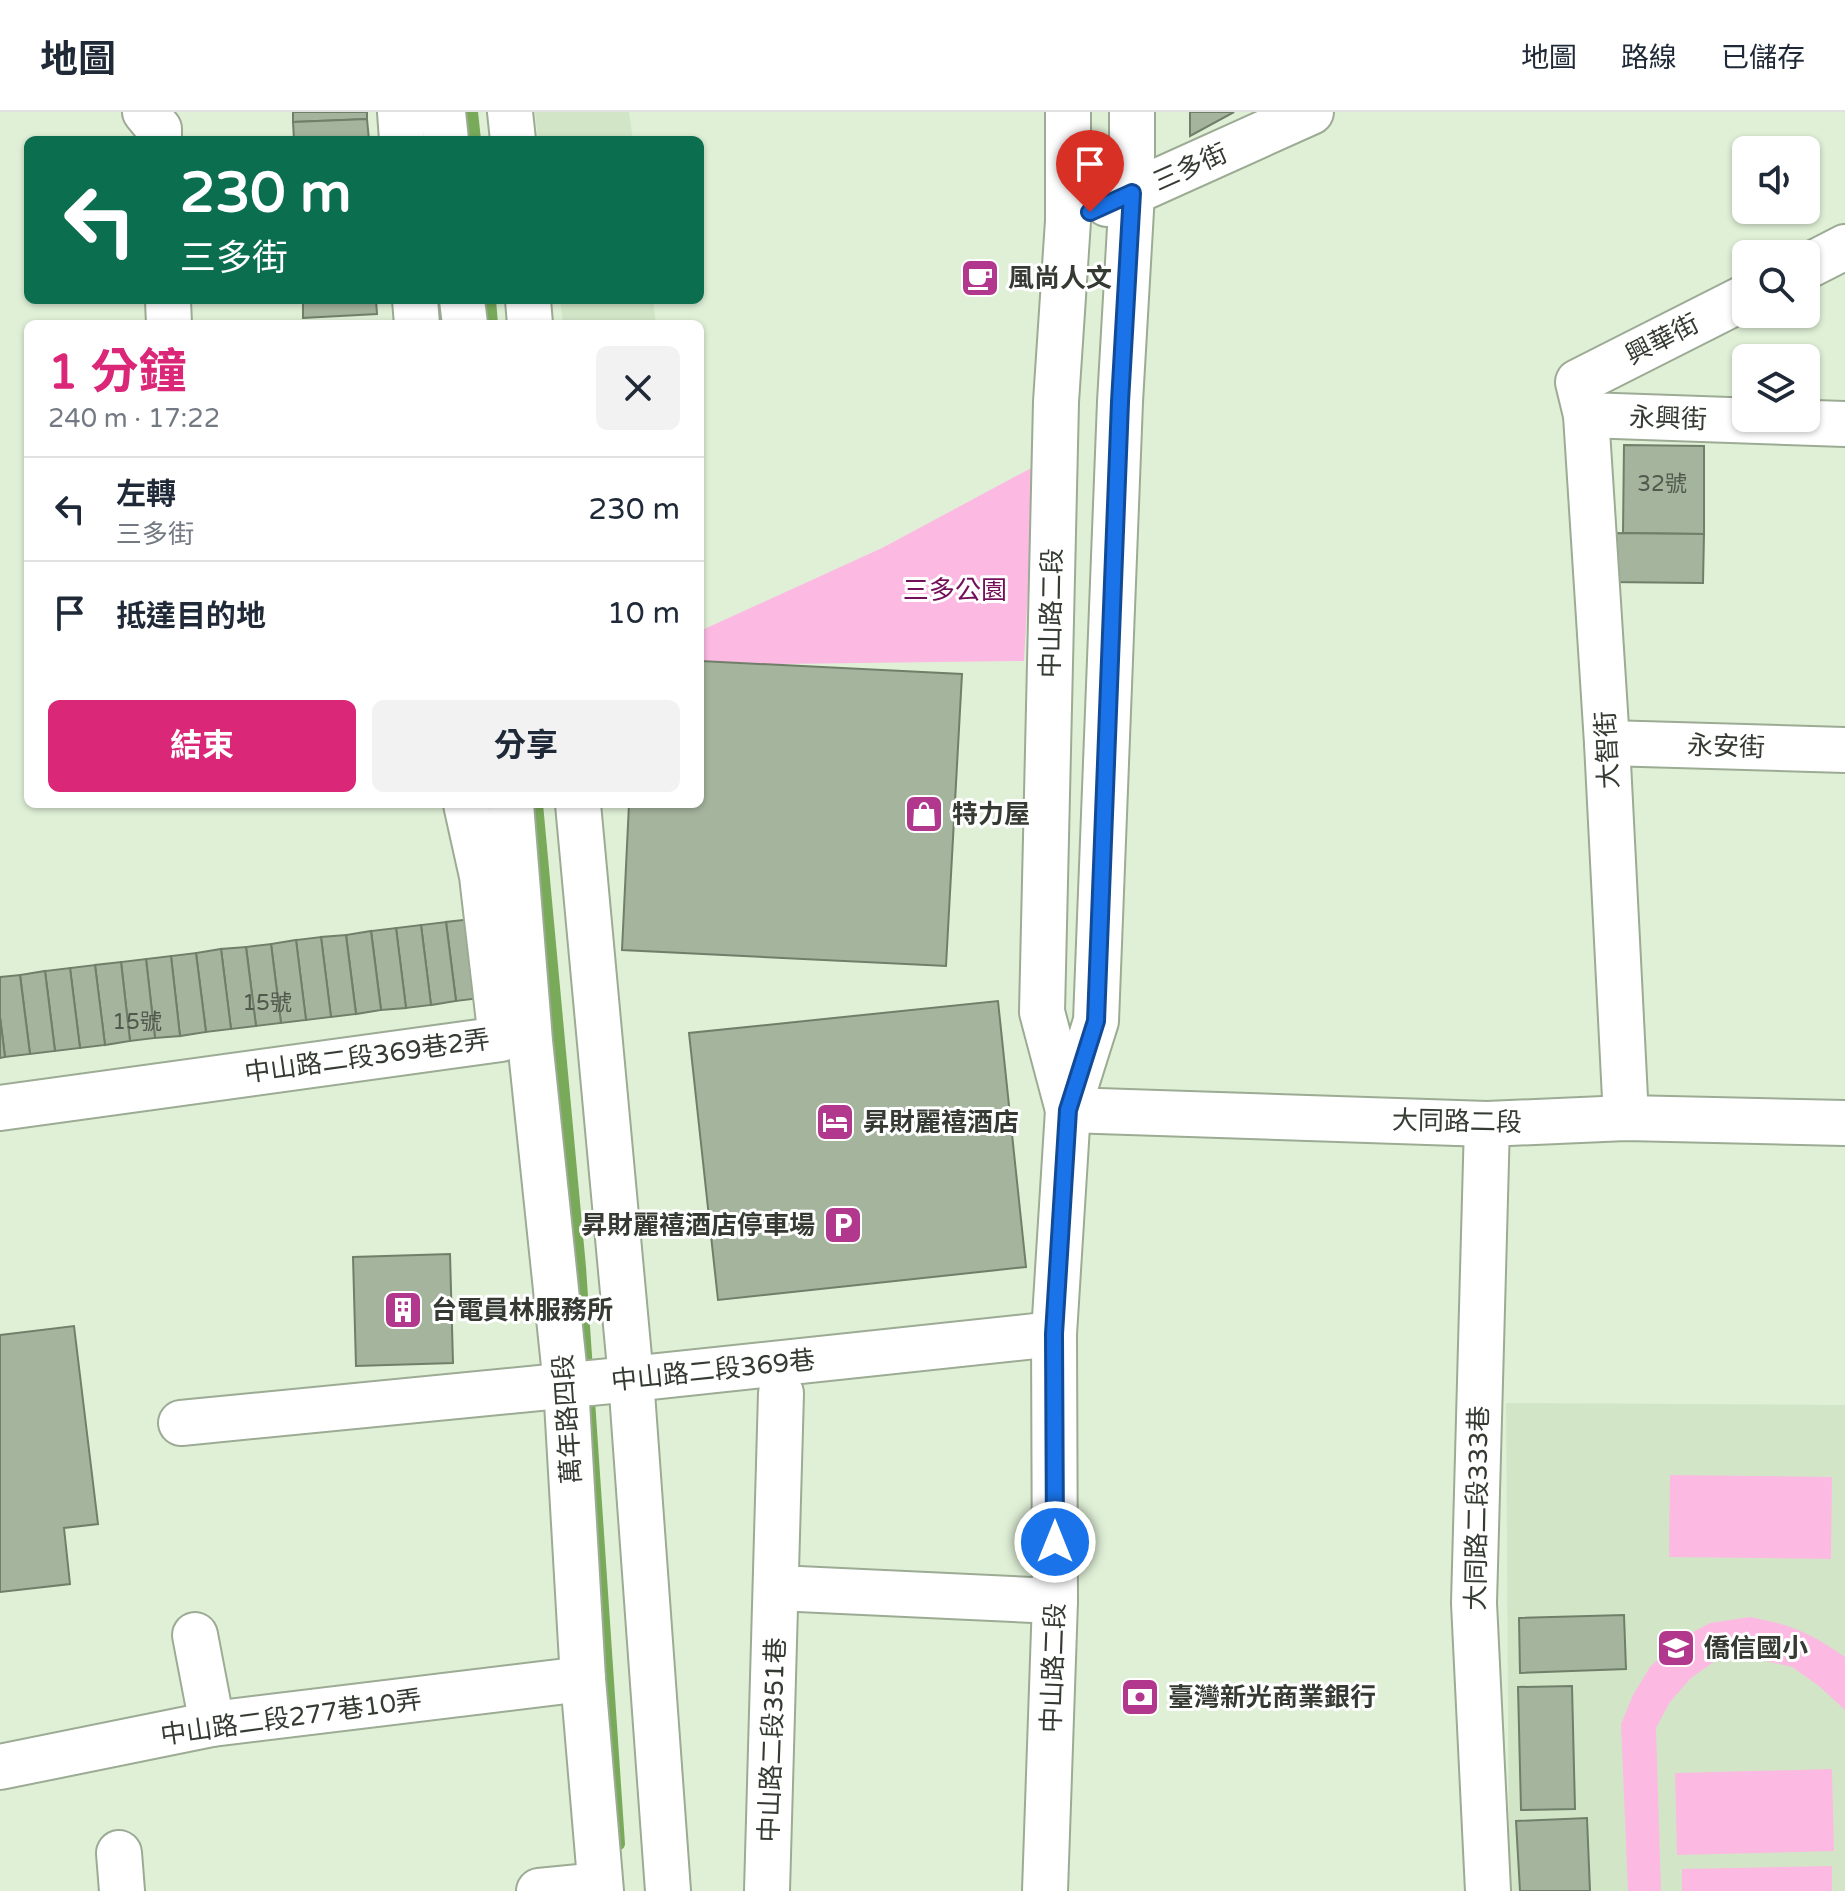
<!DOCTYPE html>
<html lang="zh-TW">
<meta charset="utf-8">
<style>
body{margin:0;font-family:"Varela Round","Noto Sans TC",sans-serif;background:#f2f2f3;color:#1f2937;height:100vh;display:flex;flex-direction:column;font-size:30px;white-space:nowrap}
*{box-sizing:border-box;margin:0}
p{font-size:26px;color:#747a83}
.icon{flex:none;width:44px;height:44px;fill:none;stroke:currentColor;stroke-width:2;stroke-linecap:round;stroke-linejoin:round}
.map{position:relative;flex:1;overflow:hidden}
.panel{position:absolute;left:24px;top:208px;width:680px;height:488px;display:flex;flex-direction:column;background:#fff;border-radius:12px;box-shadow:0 2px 6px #0004}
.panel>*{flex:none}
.banner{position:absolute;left:24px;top:24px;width:680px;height:168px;border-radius:12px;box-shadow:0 2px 6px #0004;background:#0b6e4f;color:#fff;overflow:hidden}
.controls{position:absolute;left:1732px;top:24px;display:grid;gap:16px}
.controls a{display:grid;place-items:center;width:88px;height:88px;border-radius:12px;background:#fff;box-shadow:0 2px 6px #0004;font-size:40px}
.pin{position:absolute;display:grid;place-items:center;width:68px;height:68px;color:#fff;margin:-82px -34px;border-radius:50% 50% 50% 0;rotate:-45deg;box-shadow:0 0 8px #0007}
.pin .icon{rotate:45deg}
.me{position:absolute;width:88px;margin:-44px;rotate:0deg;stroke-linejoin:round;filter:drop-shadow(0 0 6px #0008)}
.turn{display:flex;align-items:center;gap:28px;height:168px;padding:0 24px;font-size:36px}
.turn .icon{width:104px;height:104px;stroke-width:2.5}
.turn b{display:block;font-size:56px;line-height:68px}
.round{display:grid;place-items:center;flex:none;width:84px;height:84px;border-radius:12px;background:#f2f2f3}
.head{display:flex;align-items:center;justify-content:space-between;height:136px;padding:0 24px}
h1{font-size:48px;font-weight:700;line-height:60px;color:#db2777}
.primary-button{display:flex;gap:16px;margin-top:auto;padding:16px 24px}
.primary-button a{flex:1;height:92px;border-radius:12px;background:#db2777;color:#fff;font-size:32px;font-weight:700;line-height:92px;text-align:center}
.primary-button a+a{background:#f2f2f3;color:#1f2937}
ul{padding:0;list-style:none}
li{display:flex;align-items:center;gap:24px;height:104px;padding:0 24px;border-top:2px solid #e0e1e3}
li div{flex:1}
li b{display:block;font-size:30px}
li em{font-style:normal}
header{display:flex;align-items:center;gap:48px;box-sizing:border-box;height:112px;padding:0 40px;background:#fff;border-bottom:2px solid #e0e1e3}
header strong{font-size:38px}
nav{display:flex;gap:44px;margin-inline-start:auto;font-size:28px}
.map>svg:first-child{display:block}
.built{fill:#d2e6c7}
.green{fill:#fcbae2}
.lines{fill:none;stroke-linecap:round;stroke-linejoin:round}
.stream{stroke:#79aa5a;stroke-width:12}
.building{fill:#a5b49d;stroke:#707f69;stroke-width:2}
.minor-casing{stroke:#9cab94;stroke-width:48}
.minor{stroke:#fff;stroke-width:44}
.route-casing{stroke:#114b97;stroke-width:20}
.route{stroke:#1a73e8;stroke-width:14}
.labels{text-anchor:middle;stroke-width:6;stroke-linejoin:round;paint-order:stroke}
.number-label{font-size:22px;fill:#51594d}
.street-label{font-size:26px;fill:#353b32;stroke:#fff}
.poi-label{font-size:26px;font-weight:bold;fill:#353b32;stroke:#fff;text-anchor:start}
.park-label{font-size:26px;fill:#730e58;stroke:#fff}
</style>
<header>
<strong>地圖</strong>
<nav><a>地圖</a><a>路線</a><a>已儲存</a></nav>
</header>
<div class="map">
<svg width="1845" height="1779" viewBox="0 0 1845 1779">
<rect width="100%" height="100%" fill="#e0f0d7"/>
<!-- built -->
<g class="built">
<path d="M535,0H629L633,28H538Z"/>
<path d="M560,188H653L656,212H563Z"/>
<path d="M1506,1291L1845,1293V1779H1509Z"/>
</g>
<!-- green -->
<g class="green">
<path d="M1035,354L1024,549L700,553V519L882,436Z"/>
<path d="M1670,1363L1832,1365L1831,1447L1669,1445Z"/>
<path d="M1750,1505C1792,1513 1809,1520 1845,1545V1598L1819,1574L1792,1555L1743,1544L1715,1549L1691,1566L1670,1590L1656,1616L1661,1779H1628L1621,1612L1633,1583L1650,1555L1676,1529L1710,1511Z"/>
<path d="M1832,1657L1834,1739L1677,1743L1675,1661Z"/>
<path d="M1832,1754V1779H1682V1757Z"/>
</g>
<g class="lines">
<!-- stream -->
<g class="stream">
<path d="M472,0L475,28"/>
<path d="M490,188L492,212"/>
<path d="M537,692L580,1155L619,1732"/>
</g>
</g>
<!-- building -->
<g class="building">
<path d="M293,0H367V7L293,10Z"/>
<path d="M1190,0H1234L1190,24Z"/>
<path d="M367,7L369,28H294L293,10Z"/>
<path d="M303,188H376L377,202L303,206Z"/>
<path d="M1624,333L1704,334V422L1623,421Z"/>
<path d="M1610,421L1704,422L1703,471L1609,470Z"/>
<path d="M700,549L962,562L946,854L622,838L629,692H700Z"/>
<path d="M472,807L481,886L456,889L446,810Z"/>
<path d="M446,810L456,889L431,893L421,813Z"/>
<path d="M421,813L431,893L406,896L396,816Z"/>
<path d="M396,816L406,896L381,898L371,819Z"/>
<path d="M371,819L381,898L356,902L346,823Z"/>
<path d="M346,823L356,902L331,905L321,825Z"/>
<path d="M321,825L331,905L306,908L296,828Z"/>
<path d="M296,828L306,908L281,911L271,832Z"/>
<path d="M271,832L281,911L256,914L246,835Z"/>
<path d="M246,835L256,914L231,917L221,837Z"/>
<path d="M221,837L231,917L206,920L196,841Z"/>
<path d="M196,841L206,920L180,924L171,844Z"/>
<path d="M171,844L180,924L155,926L146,847Z"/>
<path d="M146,847L155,926L130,929L121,850Z"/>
<path d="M121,850L130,929L105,933L95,853Z"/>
<path d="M95,853L105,933L80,936L70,856Z"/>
<path d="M70,856L80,936L55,939L45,859Z"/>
<path d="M45,859L55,939L30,942L20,863Z"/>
<path d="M20,863L30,942L5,945L0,905V865Z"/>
<path d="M998,889L1026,1155L718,1188L689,921Z"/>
<path d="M0,905L5,945L0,946Z"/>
<path d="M450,1142L453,1251L356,1254L353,1145Z"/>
<path d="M74,1214L98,1412L64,1416L70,1472L0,1480V1223Z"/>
<path d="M1624,1503L1626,1557L1520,1561L1519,1506Z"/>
<path d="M1572,1574L1575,1697L1521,1698L1518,1575Z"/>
<path d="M1587,1706L1590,1779H1520L1516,1709Z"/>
</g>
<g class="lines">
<!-- minor casing -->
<g class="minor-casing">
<g id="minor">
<path d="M145,0L159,17V28"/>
<path d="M400,0L402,28"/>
<path d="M443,0L446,28"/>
<path d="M510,0L513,28"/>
<path d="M1068,0V109L1056,290L1042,900L1068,998"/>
<path d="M1107,92L1311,0"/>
<path d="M1806,155L1845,135"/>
<path d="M168,188L169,212"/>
<path d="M415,188L417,212"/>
<path d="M462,188L465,212"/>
<path d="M528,188L530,212"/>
<path d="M1586,303L1845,312"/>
<path d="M1607,631L1845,638"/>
<path d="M511,692L530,929L566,1273L583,1567L601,1779"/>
<path d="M578,692L631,1267L668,1779"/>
<path d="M0,996L501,927L482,764L466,692"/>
<path d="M1068,998L1487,1012L1626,1006L1845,1011"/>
<path d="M1626,1006L1607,631L1586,303L1578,270L1746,185"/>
<path d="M1487,1012L1474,1491L1488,1779"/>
<path d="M181,1311L631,1267L1054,1222"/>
<path d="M777,1476L1055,1489"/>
<path d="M195,1523L212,1612"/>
<path d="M0,1655L212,1612L583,1567"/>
<path d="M119,1741L122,1779"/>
<path d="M539,1779L600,1773"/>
<path d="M767,1779L781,1281"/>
<path d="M1045,1779L1055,1489L1054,1222L1068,998L1096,909L1120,290L1132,81V0"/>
</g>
</g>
<!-- minor -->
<use href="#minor" class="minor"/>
</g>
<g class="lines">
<!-- route casing -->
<g class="route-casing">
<path id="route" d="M1055,1430L1054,1222L1068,998L1096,909L1120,290L1132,81L1090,100"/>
</g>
<!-- route -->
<use href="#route" class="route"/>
</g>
<!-- icons -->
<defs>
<g id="cafe-square" transform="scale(2)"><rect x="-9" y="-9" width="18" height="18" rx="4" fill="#b1388c" stroke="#fff"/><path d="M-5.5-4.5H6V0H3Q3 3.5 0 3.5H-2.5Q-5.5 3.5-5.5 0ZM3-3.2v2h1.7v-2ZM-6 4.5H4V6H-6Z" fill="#fff"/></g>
<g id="shop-square" transform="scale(2)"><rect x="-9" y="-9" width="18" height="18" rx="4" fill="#b1388c" stroke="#fff"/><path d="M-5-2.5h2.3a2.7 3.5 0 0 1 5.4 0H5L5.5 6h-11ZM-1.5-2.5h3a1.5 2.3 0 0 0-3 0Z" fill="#fff"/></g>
<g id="hotel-square" transform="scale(2)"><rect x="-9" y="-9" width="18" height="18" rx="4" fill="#b1388c" stroke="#fff"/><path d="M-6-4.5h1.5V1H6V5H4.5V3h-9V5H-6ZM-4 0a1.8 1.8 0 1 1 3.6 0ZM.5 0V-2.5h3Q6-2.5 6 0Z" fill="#fff"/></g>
<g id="parking-square" transform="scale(2)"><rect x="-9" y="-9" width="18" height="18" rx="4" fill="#b1388c" stroke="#fff"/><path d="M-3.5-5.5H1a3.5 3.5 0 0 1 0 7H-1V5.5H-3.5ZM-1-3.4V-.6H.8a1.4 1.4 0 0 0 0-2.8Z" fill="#fff"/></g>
<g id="building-square" transform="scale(2)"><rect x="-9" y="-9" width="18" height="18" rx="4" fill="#b1388c" stroke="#fff"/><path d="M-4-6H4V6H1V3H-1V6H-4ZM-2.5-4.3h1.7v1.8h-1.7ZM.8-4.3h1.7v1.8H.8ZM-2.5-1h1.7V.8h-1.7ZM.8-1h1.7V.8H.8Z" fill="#fff"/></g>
<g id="school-square" transform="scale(2)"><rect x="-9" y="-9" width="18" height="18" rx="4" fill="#b1388c" stroke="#fff"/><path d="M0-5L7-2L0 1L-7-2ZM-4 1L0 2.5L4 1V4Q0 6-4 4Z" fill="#fff"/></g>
<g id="bank-square" transform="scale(2)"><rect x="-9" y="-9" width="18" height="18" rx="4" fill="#b1388c" stroke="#fff"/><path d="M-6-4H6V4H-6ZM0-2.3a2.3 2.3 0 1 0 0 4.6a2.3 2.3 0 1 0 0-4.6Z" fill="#fff"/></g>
</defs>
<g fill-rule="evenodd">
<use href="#cafe-square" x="980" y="166"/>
<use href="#shop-square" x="924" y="702"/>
<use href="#hotel-square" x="835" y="1010"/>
<use href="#parking-square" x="843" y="1113"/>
<use href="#building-square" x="403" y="1198"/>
<use href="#school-square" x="1676" y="1536"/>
<use href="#bank-square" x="1140" y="1585"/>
</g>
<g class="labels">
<!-- number labels -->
<g class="number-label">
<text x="1662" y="379">32號</text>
<text x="267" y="898">15號</text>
<text x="137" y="917">15號</text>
</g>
<!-- street labels -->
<g class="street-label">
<text transform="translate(1190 55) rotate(-24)" y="9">三多街</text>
<text transform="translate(1662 227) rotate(-27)" y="9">興華街</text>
<text transform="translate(1668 306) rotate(2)" y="9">永興街</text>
<text transform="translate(1051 501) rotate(-89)" y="9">中山路二段</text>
<text transform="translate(1726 634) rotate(2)" y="9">永安街</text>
<text transform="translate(1607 638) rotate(-93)" y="9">大智街</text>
<text transform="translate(367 944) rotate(-8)" y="9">中山路二段369巷2弄</text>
<text transform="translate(1457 1009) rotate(1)" y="9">大同路二段</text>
<text transform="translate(713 1258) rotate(-6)" y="9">中山路二段369巷</text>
<text transform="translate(567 1307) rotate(-94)" y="9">萬年路四段</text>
<text transform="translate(1477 1396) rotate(-89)" y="9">大同路二段333巷</text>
<text transform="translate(1053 1556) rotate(-88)" y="9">中山路二段</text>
<text transform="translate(291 1605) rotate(-8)" y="9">中山路二段277巷10弄</text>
<text transform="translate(772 1628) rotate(-88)" y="9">中山路二段351巷</text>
</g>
<!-- poi labels -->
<g class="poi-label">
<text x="1008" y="175">風尚人文</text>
<text x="952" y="711">特力屋</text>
<text x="863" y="1019">昇財麗禧酒店</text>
<text x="815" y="1122" text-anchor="end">昇財麗禧酒店停車場</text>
<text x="431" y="1207">台電員林服務所</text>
<text x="1704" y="1545">僑信國小</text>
<text x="1168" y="1594">臺灣新光商業銀行</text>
</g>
<!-- park labels -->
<g class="park-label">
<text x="955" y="487">三多公園</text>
</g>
</g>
</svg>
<div class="controls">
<a><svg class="icon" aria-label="sound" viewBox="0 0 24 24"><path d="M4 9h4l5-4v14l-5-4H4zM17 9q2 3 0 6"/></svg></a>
<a><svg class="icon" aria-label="search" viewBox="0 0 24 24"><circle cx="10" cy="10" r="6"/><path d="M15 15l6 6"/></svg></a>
<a><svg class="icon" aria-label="layers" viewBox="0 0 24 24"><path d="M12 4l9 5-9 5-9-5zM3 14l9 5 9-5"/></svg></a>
</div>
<div class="pin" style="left:1090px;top:100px;background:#d93025"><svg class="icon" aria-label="arrive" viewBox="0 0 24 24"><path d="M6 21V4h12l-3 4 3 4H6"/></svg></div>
<svg class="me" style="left:1055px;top:1430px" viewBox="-20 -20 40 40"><circle r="17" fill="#1a73e8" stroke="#fff" stroke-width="3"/><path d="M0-11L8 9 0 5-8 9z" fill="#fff"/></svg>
<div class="banner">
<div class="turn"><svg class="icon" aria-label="left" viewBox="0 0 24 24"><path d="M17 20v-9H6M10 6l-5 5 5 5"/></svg><div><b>230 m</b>三多街</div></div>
</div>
<section class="panel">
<div class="head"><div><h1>1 分鐘</h1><p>240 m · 17:22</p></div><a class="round"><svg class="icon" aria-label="close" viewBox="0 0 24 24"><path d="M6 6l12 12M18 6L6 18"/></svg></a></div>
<ul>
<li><svg class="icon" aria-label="left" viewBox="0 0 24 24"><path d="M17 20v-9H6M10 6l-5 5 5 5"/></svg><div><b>左轉</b><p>三多街</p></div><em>230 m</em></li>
<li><svg class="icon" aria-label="arrive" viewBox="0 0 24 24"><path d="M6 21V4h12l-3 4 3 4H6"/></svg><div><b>抵達目的地</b></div><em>10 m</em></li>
</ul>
<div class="primary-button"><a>結束</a><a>分享</a></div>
</section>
</div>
